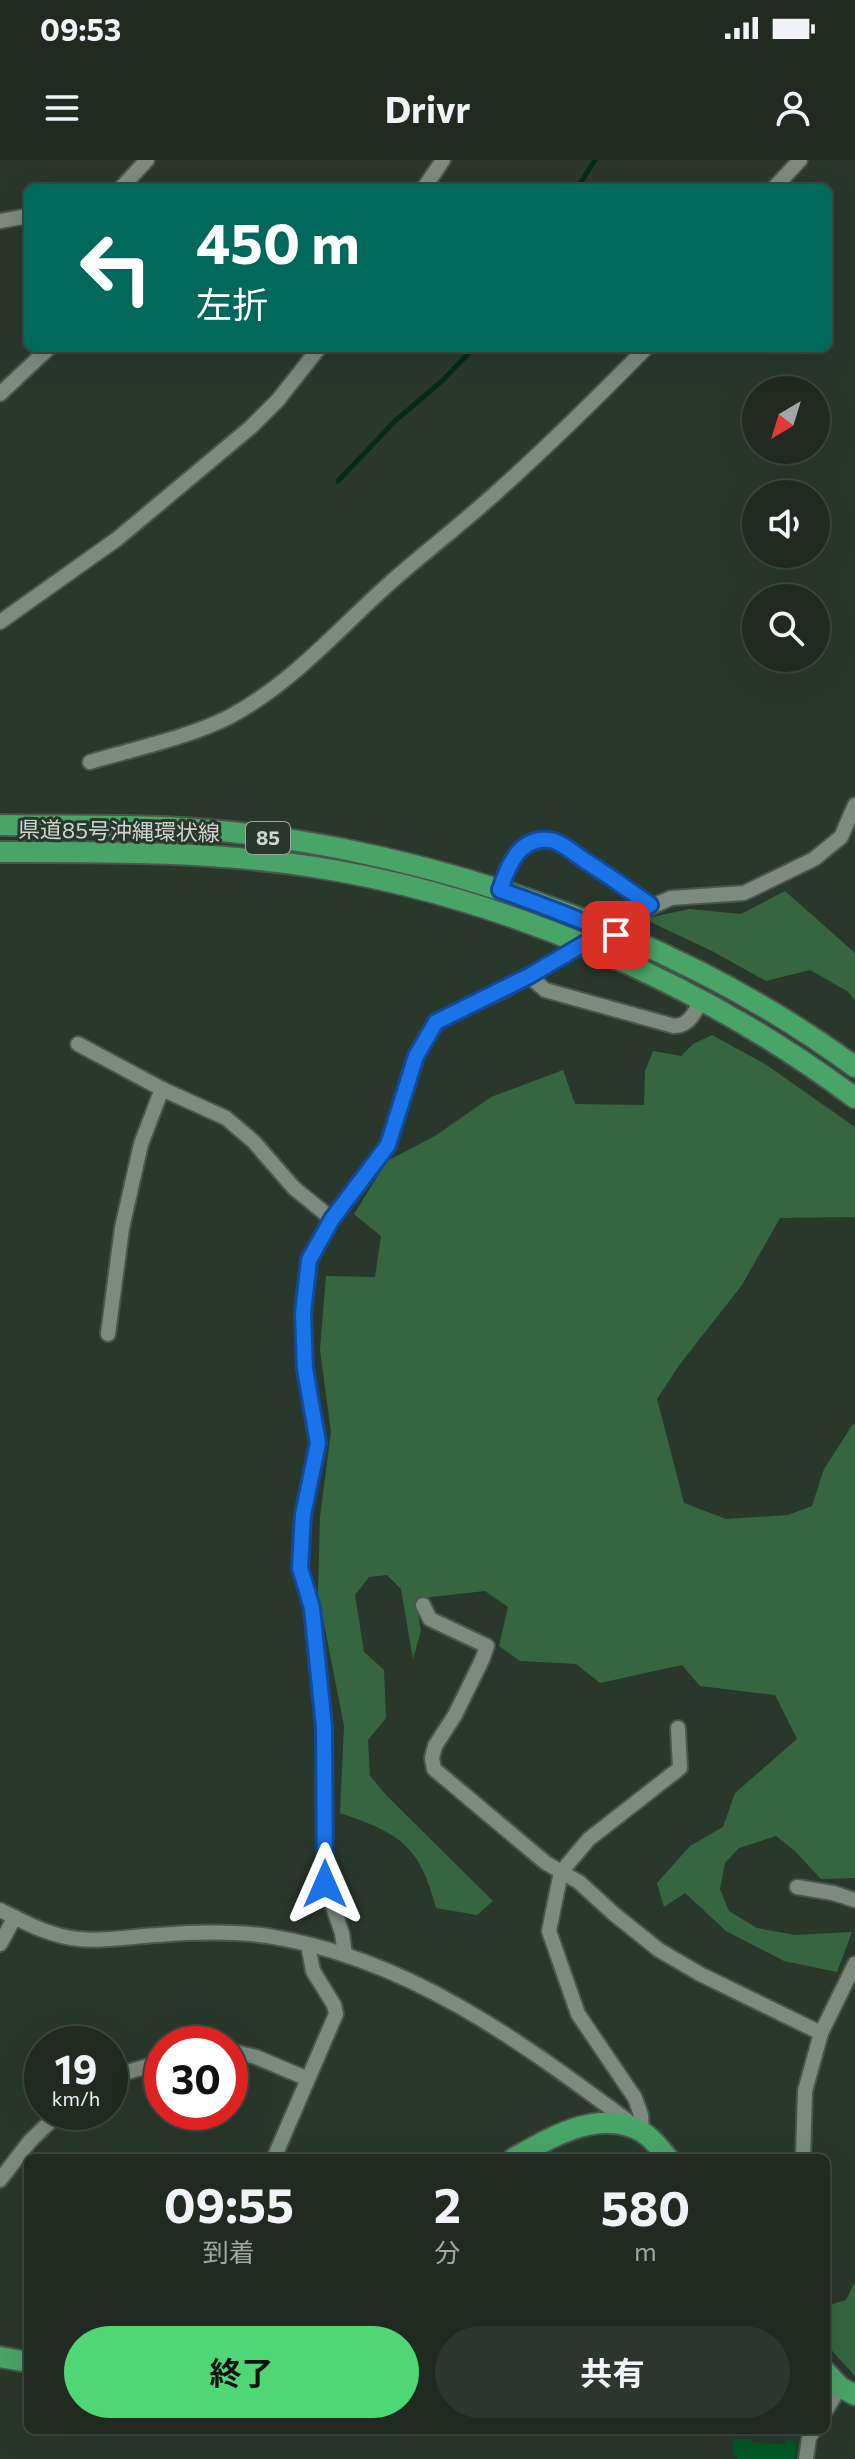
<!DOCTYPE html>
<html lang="ja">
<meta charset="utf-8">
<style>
body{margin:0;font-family:Commissioner,"Noto Sans JP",sans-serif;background:#2d362e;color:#f1f3f6;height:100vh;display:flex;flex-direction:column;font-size:30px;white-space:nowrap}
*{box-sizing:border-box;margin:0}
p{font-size:26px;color:#a2a7a5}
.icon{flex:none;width:44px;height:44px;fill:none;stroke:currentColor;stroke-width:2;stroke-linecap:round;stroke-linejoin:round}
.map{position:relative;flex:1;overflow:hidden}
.drawer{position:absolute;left:24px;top:1994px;width:806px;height:280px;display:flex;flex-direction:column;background:#202a21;border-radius:12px;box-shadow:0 8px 32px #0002,0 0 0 2px #3d463f}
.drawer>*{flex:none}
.top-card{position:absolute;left:24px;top:24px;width:808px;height:168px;border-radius:12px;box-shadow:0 8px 32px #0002,0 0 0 2px #3d463f;background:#00695c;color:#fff;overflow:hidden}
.needle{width:52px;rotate:218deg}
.tools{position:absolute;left:742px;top:216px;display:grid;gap:16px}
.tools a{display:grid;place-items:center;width:88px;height:88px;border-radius:50%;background:#202a21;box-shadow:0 8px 32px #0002,0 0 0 2px #3d463f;font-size:40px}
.speed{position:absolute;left:24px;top:1866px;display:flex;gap:16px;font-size:40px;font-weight:700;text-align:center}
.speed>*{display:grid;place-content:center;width:104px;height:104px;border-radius:50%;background:#202a21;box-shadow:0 8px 32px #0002,0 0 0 2px #3d463f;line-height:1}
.speed small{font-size:20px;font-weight:400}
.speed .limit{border:12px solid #d22;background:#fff;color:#111}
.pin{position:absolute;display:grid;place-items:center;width:68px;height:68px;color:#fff;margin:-34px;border-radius:16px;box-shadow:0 4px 12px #0006}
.me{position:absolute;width:88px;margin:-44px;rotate:0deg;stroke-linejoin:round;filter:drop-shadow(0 0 6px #0008)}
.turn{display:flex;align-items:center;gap:28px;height:168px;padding:0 40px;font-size:36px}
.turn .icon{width:104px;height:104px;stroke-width:2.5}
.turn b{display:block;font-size:56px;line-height:68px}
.eta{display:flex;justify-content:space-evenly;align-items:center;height:136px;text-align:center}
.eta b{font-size:48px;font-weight:700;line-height:56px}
.action{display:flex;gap:16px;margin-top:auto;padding:16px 40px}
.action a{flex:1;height:92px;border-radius:48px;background:#4fd675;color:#111;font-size:32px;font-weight:700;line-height:92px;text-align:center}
.action a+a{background:#2d362e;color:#f1f3f6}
.status{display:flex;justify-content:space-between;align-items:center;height:56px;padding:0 40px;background:#202a21;direction:ltr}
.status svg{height:22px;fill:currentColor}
header{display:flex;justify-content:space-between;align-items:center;height:104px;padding:0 40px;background:#202a21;font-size:36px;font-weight:700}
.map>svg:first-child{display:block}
.green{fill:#356640}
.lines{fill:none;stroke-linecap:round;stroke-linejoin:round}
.stream{stroke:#042d11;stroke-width:5}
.building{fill:#015a25}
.minor-casing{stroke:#4a564c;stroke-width:18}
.major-casing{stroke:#4a564c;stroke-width:24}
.minor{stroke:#7c8b7e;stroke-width:14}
.major{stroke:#49a567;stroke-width:20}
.minor-bridge-casing{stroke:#4a564c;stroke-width:18;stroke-linecap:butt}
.minor-bridge{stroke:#7c8b7e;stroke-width:14}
.route-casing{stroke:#114b97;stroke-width:20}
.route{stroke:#1a73e8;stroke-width:14}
.labels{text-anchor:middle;stroke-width:6;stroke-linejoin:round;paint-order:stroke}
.shield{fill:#2a382c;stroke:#9da79e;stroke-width:2}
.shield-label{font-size:20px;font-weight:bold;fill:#ced6cf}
.street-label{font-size:22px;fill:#ced6cf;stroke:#2a382c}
</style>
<div class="status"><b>09:53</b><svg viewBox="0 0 49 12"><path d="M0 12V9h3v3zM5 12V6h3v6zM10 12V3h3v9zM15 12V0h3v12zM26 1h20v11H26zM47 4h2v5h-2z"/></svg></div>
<header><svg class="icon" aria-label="menu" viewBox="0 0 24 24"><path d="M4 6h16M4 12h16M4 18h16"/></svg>Drivr<svg class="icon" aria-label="person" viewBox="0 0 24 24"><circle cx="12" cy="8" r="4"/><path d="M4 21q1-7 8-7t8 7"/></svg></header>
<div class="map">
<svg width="855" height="2299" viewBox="0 0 855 2299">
<rect width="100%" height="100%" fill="#2a382c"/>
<!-- green -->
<g class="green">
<path d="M785,731L855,793V840L847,831L810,810L766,821L712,791L644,759L689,749L741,754Z"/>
<path d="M712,875L765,904L855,967V1057L780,1058L742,1125L680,1204L657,1239L684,1343L726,1359L788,1355L812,1346L824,1309L853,1264L855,1265V1718L821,1719L795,1691L776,1676L739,1688L725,1703L720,1729L729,1751L757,1768L795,1775L852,1772L837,1812L784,1801L726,1771L685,1733L664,1747L657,1723L690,1686L723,1667L735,1633L797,1579L775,1535L700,1526L682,1505L600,1523L576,1504L520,1501L499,1486L508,1447L485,1431L431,1437L416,1444L421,1471L413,1499L401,1429L387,1415L369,1417L355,1435L364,1492L384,1510L386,1558L368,1580L370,1616L387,1636L493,1741L477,1755L436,1748C420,1685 399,1673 340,1653L344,1566L318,1433L320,1357L331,1272L320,1190L326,1116L375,1117L381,1076L354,1054L387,1001L435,976L491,937L563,910L575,944L644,945L645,911L653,891L681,896L693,884Z"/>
<path d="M855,2122V2216L826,2184V2146L846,2140Z"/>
</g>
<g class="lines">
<!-- stream -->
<g class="stream">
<path d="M577,28L595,0"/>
<path d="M338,321L395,261L442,221L474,188"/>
</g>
</g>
<!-- building -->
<path class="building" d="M734,2279H752V2283L785,2284L787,2279L797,2282L796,2299H737L738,2295H734Z"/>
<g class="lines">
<!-- minor casing -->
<g class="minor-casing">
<g id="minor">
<path d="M121,28L147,0"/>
<path d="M424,28L443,0"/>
<path d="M774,28L800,0"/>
<path d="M0,61L28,56"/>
<path d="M0,234L49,188"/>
<path d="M0,462L117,379L251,267L278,240L319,188"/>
<path d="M90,602C133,589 190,577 229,557C293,523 338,469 391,422C426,391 463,363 498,331C549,285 598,237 646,188"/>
<path d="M500,730C507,708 519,676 549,680C562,682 576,695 587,702C609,716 629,730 650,745"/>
<path d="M629,757L671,738L744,733L814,699L841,677L855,645"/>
<path d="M529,816L545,830L674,866C689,866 694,853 701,841"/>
<path d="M78,884L162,929L226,958L254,982L294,1028L332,1059"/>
<path d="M108,1174L122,1068L141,984L162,929"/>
<path d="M423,1445L430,1459L487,1486L482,1500L455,1555L435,1586L432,1598L434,1609L546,1703L579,1722L614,1754L659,1790L700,1814L821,1873"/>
<path d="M797,1727L833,1733L855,1740"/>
<path d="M0,1750C26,1763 50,1776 79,1779C106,1782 132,1776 158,1775C194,1772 232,1771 268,1776C409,1798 521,1882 632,1964"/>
<path d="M0,1784L15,1757"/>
<path d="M345,1795L342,1773L325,1724L324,1567L312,1448L300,1408L303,1355L318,1283L305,1209L303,1153L309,1100L332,1059L388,985L416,896L436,862L506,829L547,805"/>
<path d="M230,1891L256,1897L308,1919"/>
<path d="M110,1917L162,1902"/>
<path d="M642,1971L641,1955L635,1938L578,1854L549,1771L561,1712L589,1679L680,1608L678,1568"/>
<path d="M274,1998L336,1854L334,1845L313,1811L308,1785"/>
<path d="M803,1998L805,1931L821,1873L855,1804"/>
<path d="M0,2020L30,1981L60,1952"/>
<path d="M826,2250L840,2227"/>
<path d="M806,2299L809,2278L814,2270"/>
</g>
</g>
<!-- major casing -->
<g class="major-casing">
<g id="major">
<path d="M0,665C55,666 109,665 164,667C397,677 667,768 855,907"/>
<path d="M0,692C105,692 210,691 314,707C505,737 701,823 855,938"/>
<path d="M514,1998C550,1978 600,1947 642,1972C652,1977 661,1990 668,1998"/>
<path d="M0,2197L28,2202"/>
<path d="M826,2212L840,2227L855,2235"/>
</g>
</g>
<!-- minor -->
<use href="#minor" class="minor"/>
<!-- major -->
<use href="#major" class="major"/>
<!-- minor-bridge casing -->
<g class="minor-bridge-casing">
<path id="minor-bridge" d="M547,805L629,757"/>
</g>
<!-- minor-bridge -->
<use href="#minor-bridge" class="minor-bridge"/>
</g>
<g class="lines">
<!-- route casing -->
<g class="route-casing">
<path id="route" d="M325,1724L324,1567L312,1448L300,1408L303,1355L318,1283L305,1209L303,1153L309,1100L332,1059L388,985L416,896L436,862L529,816L650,745C629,730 609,716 587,702C576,695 561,681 549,680C519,676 507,708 500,730C539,744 578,759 616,775"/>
</g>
<!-- route -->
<use href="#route" class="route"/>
</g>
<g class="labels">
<!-- shield labels -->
<rect class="shield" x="246" y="662" width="44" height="32" rx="6"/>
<g class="shield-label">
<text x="268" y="685">85</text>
</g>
<!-- street labels -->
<g class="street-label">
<text transform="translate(119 671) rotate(1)" y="8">県道85号沖縄環状線</text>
</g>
</g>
</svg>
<div class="tools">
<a><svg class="needle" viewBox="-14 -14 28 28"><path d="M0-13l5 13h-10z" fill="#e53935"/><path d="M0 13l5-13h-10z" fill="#a2a7a5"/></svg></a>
<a><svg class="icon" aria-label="sound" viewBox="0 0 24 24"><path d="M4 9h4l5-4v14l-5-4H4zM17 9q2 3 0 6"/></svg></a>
<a><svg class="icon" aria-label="search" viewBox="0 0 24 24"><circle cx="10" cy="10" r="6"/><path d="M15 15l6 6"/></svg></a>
</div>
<div class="speed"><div>19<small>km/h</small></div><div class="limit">30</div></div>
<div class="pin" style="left:616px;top:775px;background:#d93025"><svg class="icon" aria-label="arrive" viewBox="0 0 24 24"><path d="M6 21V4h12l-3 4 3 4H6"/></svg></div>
<svg class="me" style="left:325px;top:1724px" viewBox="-20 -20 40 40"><path d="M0-17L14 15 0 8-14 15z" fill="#1a73e8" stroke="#fff" stroke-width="4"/></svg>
<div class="top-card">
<div class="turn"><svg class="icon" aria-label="left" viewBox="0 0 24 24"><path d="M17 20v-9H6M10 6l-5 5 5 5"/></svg><div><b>450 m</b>左折</div></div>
</div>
<section class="drawer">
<div class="eta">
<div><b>09:55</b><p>到着</p></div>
<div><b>2</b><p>分</p></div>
<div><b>580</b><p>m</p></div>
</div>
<div class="action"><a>終了</a><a>共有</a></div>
</section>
</div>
